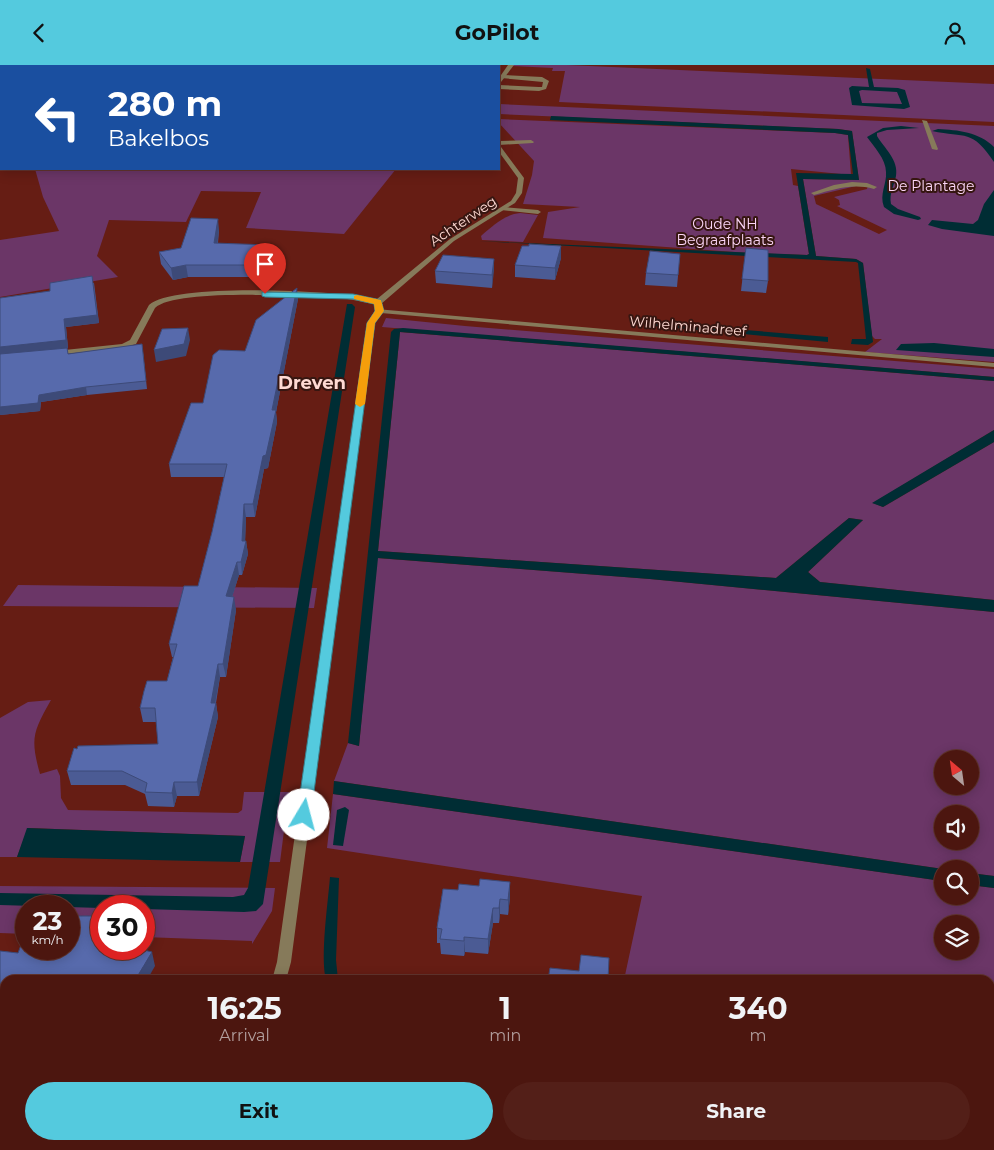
<!DOCTYPE html>
<style>
body{margin:0;font-family:Montserrat,sans-serif;background:#531f18;color:#f1f3f6;height:100vh;display:flex;flex-direction:column;font-size:19px;white-space:nowrap}
*{box-sizing:border-box;margin:0}
p{font-size:16px;color:#b29f9e}
.icon{flex:none;width:28px;height:28px;fill:none;stroke:currentColor;stroke-width:2;stroke-linecap:round;stroke-linejoin:round}
.map{position:relative;flex:1;overflow:hidden}
.details{position:absolute;left:0px;top:910px;width:995px;height:175px;display:flex;flex-direction:column;background:#4c160f;border-radius:15px 15px 0 0;box-shadow:0 2px 12px #0003,0 0 0 1px #63352f}
.details>*{flex:none}
.banner{position:absolute;left:0px;top:0px;width:500px;height:105px;box-shadow:0 2px 12px #0003,0 0 0 1px #63352f;background:#1a4fa0;color:#fff;overflow:hidden}
.needle{width:32px;rotate:331deg}
.tools{position:absolute;left:934px;top:685px;display:grid;gap:10px}
.tools a{display:grid;place-items:center;width:45px;height:45px;border-radius:50%;background:#4c160f;box-shadow:0 2px 12px #0003,0 0 0 1px #63352f;font-size:25px}
.speed{position:absolute;left:15px;top:830px;display:flex;gap:10px;font-size:25px;font-weight:700;text-align:center}
.speed>*{display:grid;place-content:center;width:65px;height:65px;border-radius:50%;background:#4c160f;box-shadow:0 2px 12px #0003,0 0 0 1px #63352f;line-height:1}
.speed small{font-size:12px;font-weight:400}
.speed .limit{border:8px solid #d22;background:#fff;color:#111}
.pin{position:absolute;display:grid;place-items:center;width:42px;height:42px;color:#fff;margin:-51px -21px;border-radius:50% 50% 50% 0;rotate:-45deg;box-shadow:0 0 5px #0007}
.pin .icon{rotate:45deg}
.me{position:absolute;width:55px;margin:-28px;rotate:8deg;stroke-linejoin:round;filter:drop-shadow(0 0 4px #0008)}
.turn{display:flex;align-items:center;gap:18px;height:105px;padding:0 25px;font-size:22px}
.turn .icon{width:65px;height:65px;stroke-width:2.5}
.turn b{display:block;font-size:35px;line-height:42px}
.eta{display:flex;justify-content:space-evenly;align-items:center;height:85px;text-align:center}
.eta b{font-size:30px;font-weight:700;line-height:35px}
.button{display:flex;gap:10px;margin-top:auto;padding:10px 25px}
.button a{flex:1;height:58px;border-radius:30px;background:#54cade;color:#111;font-size:20px;font-weight:700;line-height:58px;text-align:center}
.button a+a{background:#531f18;color:#f1f3f6}
header{display:flex;justify-content:space-between;align-items:center;height:65px;padding:0 25px;background:#54cade;color:#111;font-size:22px;font-weight:700}
.map>svg:first-child{display:block}
.green{fill:#6b3667;fill-rule:evenodd}
.water{fill:#002d34;fill-rule:evenodd}
.lines{fill:none;stroke-linecap:round;stroke-linejoin:round}
.lane{fill:#867a5a;fill-rule:evenodd}
.street{fill:#867a5a;fill-rule:evenodd}
.secondary{fill:#b09d6a;fill-rule:evenodd}
.wall{fill:#4b5b94}
.shaded-wall{fill:#3d4a78}
.building{fill:#576aac;stroke:#3d4a78}
.route{fill:#54cade;stroke:#378390}
.slow{fill:#f59e0b}
.labels{text-anchor:middle;stroke-width:4;stroke-linejoin:round;paint-order:stroke}
.far-park-label{font-size:14px;fill:#fcd6f7;stroke:#361611}
.far-street-label{font-size:14px;fill:#ffdad3;stroke:#361611}
.neighbourhood-label{font-size:18px;font-weight:bold;fill:#ffdad3;stroke:#361611}
</style>
<header><svg class="icon" aria-label="back" viewBox="0 0 24 24"><path d="M15 5l-7 7 7 7"/></svg>GoPilot<svg class="icon" aria-label="person" viewBox="0 0 24 24"><circle cx="12" cy="8" r="4"/><path d="M4 21q1-7 8-7t8 7"/></svg></header>
<div class="map">
<svg width="994" height="1085" viewBox="0 0 994 1085">
<rect width="100%" height="100%" fill="#661d14"/>
<!-- green -->
<g class="green">
<path d="M0,0H449L1,1L0,40Z"/>
<path d="M513,0H567L994,19V57L559,37L565,6H552L553,3L512,1Z"/>
<path d="M499,39L994,61V297L865,287L882,274H875L872,271L863,198L856,194L816,191L803,114L859,115L852,66L838,64L499,49ZM868,120L867,124L834,132L839,135L840,140L837,141L887,165L879,169L816,139L814,131L856,121Z"/>
<path d="M499,54L835,68L848,70L851,110L791,104L793,120L798,121L809,189L807,190L748,188L543,173L548,147L580,142L523,139L532,110L534,96L499,58Z"/>
<path d="M35,104H396L344,169L246,163L261,127L201,126L186,157L109,155L97,191L118,212L0,232V175L59,166L43,132Z"/>
<path d="M520,148L538,150L523,177L482,175L481,171C491,162 506,149 520,148Z"/>
<path d="M386,253L465,261L994,304V312L382,262Z"/>
<path d="M400,267L994,316V365L873,438L883,442L994,377V535L820,517L808,507L863,455L849,453L776,513L378,486Z"/>
<path d="M377,493L650,514L994,547V811L970,808V804H943L334,716L348,678L359,681ZM942,694H970V721H942ZM942,749H970V776H942Z"/>
<path d="M18,520L317,523L314,543L3,541Z"/>
<path d="M51,635C33,667 30,673 40,709L57,704L60,711L61,733L68,745L238,748L242,745L244,727H289L280,797H240L245,771L28,763L17,792H0V653L28,637Z"/>
<path d="M333,729L942,816V831H970V820L994,823V1085H673L655,1080H990V915H624L642,831L327,783ZM942,859H970V886H942Z"/>
<path d="M0,821L275,823L272,846L252,879V876L144,872V841H101V871L69,870V841H26V869L0,868Z"/>
<path d="M0,1013L5,1014V1080H120L125,1085H0Z"/>
</g>
<!-- water -->
<g class="water">
<path d="M866,3L870,4L874,22L898,23L905,25L910,42L904,44L852,40L849,23L852,21L869,22ZM862,25L897,27L902,39L862,38L859,26Z"/>
<path d="M551,51L838,64L852,66L859,115L803,114L816,191L856,194L863,198L873,277L868,280L851,279L852,274H866L858,198L856,197L479,176L807,190L809,189L796,108L853,109L848,70L835,68L550,55Z"/>
<path d="M901,61L919,63L887,65L877,68V71C884,83 899,95 896,111C894,121 889,128 891,139L898,144L920,152L921,154L918,155L894,149L884,142C879,129 887,119 886,107C886,94 874,82 867,72L883,63Z"/>
<path d="M938,64C958,65 979,67 994,82V97C972,64 966,73 932,66Z"/>
<path d="M994,125V171L942,164L928,160L932,155L973,159L978,155L984,139Z"/>
<path d="M347,239H352L355,242L263,839L256,846L244,847L144,844V841H101V843L0,840V828L233,832L244,830L248,823Z"/>
<path d="M654,257L718,262L717,267L653,261Z"/>
<path d="M403,263L994,312V316L400,267L378,486L776,513L849,453L863,455L808,507L820,517L994,535V547L650,514L378,493L359,681L348,678L391,267L394,264Z"/>
<path d="M733,264L828,272V277L733,268Z"/>
<path d="M934,278L994,284V292L896,285L901,279Z"/>
<path d="M994,365V377L883,442L872,438Z"/>
<path d="M334,716L943,804L942,816L333,729Z"/>
<path d="M345,742L349,745L343,781L333,780L337,745Z"/>
<path d="M27,763L245,771L240,797L17,792Z"/>
<path d="M970,808L994,811V823L970,820Z"/>
<path d="M330,812L339,813L336,895L338,915H326C320,891 328,838 330,812Z"/>
<path d="M12,1080H68L69,1082L68,1085H10Z"/>
<path d="M881,1080H950L970,1085H901Z"/>
</g>
<g class="lines">
<!-- lane -->
<g class="lane">
<path d="M503,10L542,12L549,16L546,24L539,26L499,24V20L539,22H542L543,17L501,13V11Z"/>
<path d="M922,55L927,56L938,84L937,85L932,84Z"/>
<path d="M531,75L534,77L533,78L499,80V76Z"/>
<path d="M852,117L867,118L877,122L874,124C853,118 835,124 814,130L811,128L834,120Z"/>
<path d="M503,142L538,145L541,147L538,149L501,145V143Z"/>
</g>
<!-- street -->
<g class="street">
<path d="M508,0H514L501,17L499,18V13Z"/>
<path d="M499,81L501,82L524,113L522,128L515,138L454,176L381,239C370,240 358,235 347,234C313,231 176,223 155,243L136,279L123,283L55,290L51,288L55,286L122,279L130,275L149,240C174,217 340,226 377,234L450,174L511,136L516,128L518,113L499,87Z"/>
<path d="M376,244L994,298V302L381,248L375,258L291,897L286,915H272L277,897L367,258Z"/>
<path d="M150,1080H166L164,1085H148Z"/>
</g>
<!-- secondary -->
<g class="secondary">
<rect x="0" y="999" width="5" height="12"/>
<path d="M578,1080H608L610,1085H580Z"/>
</g>
</g>
<!-- wall -->
<g class="wall">
<path d="M219,165L218,178L269,192L258,212H188L173,215L161,199L159,187L181,183Z"/>
<path d="M561,181V193L555,215L515,212V200Z"/>
<path d="M746,183L768,216L766,228L741,226Z"/>
<path d="M680,189L677,222L645,220L646,208Z"/>
<path d="M494,194L492,223L436,218L435,206Z"/>
<path d="M94,218L99,258L66,262L68,283L45,285L67,283L68,289L143,287L147,324L87,330L41,337L40,346L0,350L50,226Z"/>
<path d="M298,234L276,347L277,357L268,403L264,404L255,452H246L245,476H246L248,489L242,510H239L232,532L236,545L226,612H220L216,638L218,652L199,731H177L174,742L148,741L145,729L125,720H71L67,706L158,679L156,657H143L140,643L167,616L173,592H172L169,579L198,521L212,467L224,412H171L169,399L203,338L245,286Z"/>
<path d="M443,824L510,832L508,850L500,849L499,858H493L488,889L465,887L464,891L441,889L440,878H437V863Z"/>
<path d="M101,884L155,901L5,915V933L1,932L0,935V886L18,888Z"/>
</g>
<!-- shaded-wall -->
<g class="shaded-wall">
<path d="M218,154L219,165L216,190L214,178Z"/>
<path d="M268,180L269,192L258,212L257,200Z"/>
<path d="M561,181V193L555,215V203Z"/>
<path d="M494,194V206L492,223V210Z"/>
<path d="M186,200L188,212L173,215L171,203Z"/>
<path d="M92,211L99,258L66,262L68,283L0,290V282L64,254Z"/>
<path d="M297,223L298,234L276,347L277,357L268,403L264,404L255,452L253,439Z"/>
<path d="M188,263L190,275L186,291L156,297L154,285Z"/>
<path d="M86,322L87,330L41,337L40,346L0,350V342L39,330Z"/>
<path d="M244,439L246,452L245,481L246,476L248,489L242,510L241,497L242,476Z"/>
<path d="M237,497L239,510L228,545L226,531Z"/>
<path d="M234,532L236,545L226,612L223,599Z"/>
<path d="M218,599L220,612L215,639L216,638L218,652L199,731L197,717Z"/>
<path d="M174,717L177,731L174,742L172,728Z"/>
<path d="M510,817V832L508,850V835Z"/>
<path d="M500,834V849L499,858V843Z"/>
<path d="M493,843V858L488,889V874Z"/>
<path d="M464,872L465,887L464,891Z"/>
<path d="M152,887L155,901L147,915H137V912Z"/>
<path d="M326,1080H334L332,1085H324Z"/>
</g>
<!-- building -->
<g class="building">
<path d="M191,153L218,154L214,178L268,180L257,200H186L171,203L159,187L181,183Z"/>
<path d="M529,179L561,181L555,203L515,200L522,181H529Z"/>
<path d="M746,183L768,185V216L742,214Z"/>
<path d="M650,186L680,189L678,210L646,208Z"/>
<path d="M443,190L494,194L492,210L435,206Z"/>
<path d="M92,211L97,250L64,254L66,275L0,282V233L50,226V218Z"/>
<path d="M297,223L272,345H276L266,390L263,391L253,439H244L242,476H246L241,497H237L226,531L234,532L223,599H218L211,638H216L197,717H174L172,728L145,727L147,718L122,706H67L74,683L77,684L78,681L158,679L155,643H140L144,626L147,616H167L177,579H169L184,521H198L212,467L227,399H169L191,338H203L213,290L219,285L245,286L256,255Z"/>
<path d="M188,263L184,279L154,285L162,264Z"/>
<path d="M142,279L146,316L86,322L39,330L38,338L0,342V289L67,283L68,289Z"/>
<path d="M480,814L510,817L508,835L500,834L499,843H493L488,874L464,872V876L440,874L442,864L437,863L443,824L458,825L459,819L479,821Z"/>
<path d="M69,851H98L101,852V884H140L152,887L137,912L138,915H5V919L0,918V886L18,888L24,872H26V884H69Z"/>
<path d="M581,890L609,893L608,915H548L550,903L579,906Z"/>
<path d="M248,1080H326L324,1085H246Z"/>
<path d="M423,1080L432,1082L433,1080H478L476,1085H421Z"/>
</g>
<!-- route -->
<path class="route" d="M262,227L353,229L381,235L384,246L375,258L311,750L309,754H299L297,750L367,258L375,246L374,239L353,234L265,232L262,231Z"/>
<!-- slow -->
<path class="slow" d="M357,230L381,235L384,246L375,258L365,339L360,342L355,339L367,258L375,246L374,239L354,234V231Z"/>
<g class="labels">
<!-- far-park labels -->
<g class="far-park-label">
<text x="931" y="126">De Plantage</text>
<text x="725" y="164">Oude NH<tspan x="725" dy="16">Begraafplaats</tspan></text>
</g>
<!-- far-street labels -->
<g class="far-street-label">
<text transform="translate(463 156) rotate(-34)" y="5">Achterweg</text>
<text transform="translate(688 261) rotate(5)" y="5">Wilhelminadreef</text>
</g>
<!-- neighbourhood labels -->
<g class="neighbourhood-label">
<text x="312" y="324">Dreven</text>
</g>
</g>
</svg>
<div class="tools">
<a><svg class="needle" viewBox="-14 -14 28 28"><path d="M0-13l5 13h-10z" fill="#e53935"/><path d="M0 13l5-13h-10z" fill="#b29f9e"/></svg></a>
<a><svg class="icon" aria-label="sound" viewBox="0 0 24 24"><path d="M4 9h4l5-4v14l-5-4H4zM17 9q2 3 0 6"/></svg></a>
<a><svg class="icon" aria-label="search" viewBox="0 0 24 24"><circle cx="10" cy="10" r="6"/><path d="M15 15l6 6"/></svg></a>
<a><svg class="icon" aria-label="layers" viewBox="0 0 24 24"><path d="M12 4l9 5-9 5-9-5zM3 14l9 5 9-5"/></svg></a>
</div>
<div class="speed"><div>23<small>km/h</small></div><div class="limit">30</div></div>
<div class="pin" style="left:265px;top:229px;background:#d93025"><svg class="icon" aria-label="arrive" viewBox="0 0 24 24"><path d="M6 21V4h12l-3 4 3 4H6"/></svg></div>
<svg class="me" style="left:304px;top:750px" viewBox="-20 -20 40 40"><circle r="19" fill="#fff"/><path d="M0-13L10 11 0 6-10 11z" fill="#54cade"/></svg>
<div class="banner">
<div class="turn"><svg class="icon" aria-label="left" viewBox="0 0 24 24"><path d="M17 20v-9H6M10 6l-5 5 5 5"/></svg><div><b>280 m</b>Bakelbos</div></div>
</div>
<section class="details">
<div class="eta">
<div><b>16:25</b><p>Arrival</p></div>
<div><b>1</b><p>min</p></div>
<div><b>340</b><p>m</p></div>
</div>
<div class="button"><a>Exit</a><a>Share</a></div>
</section>
</div>
